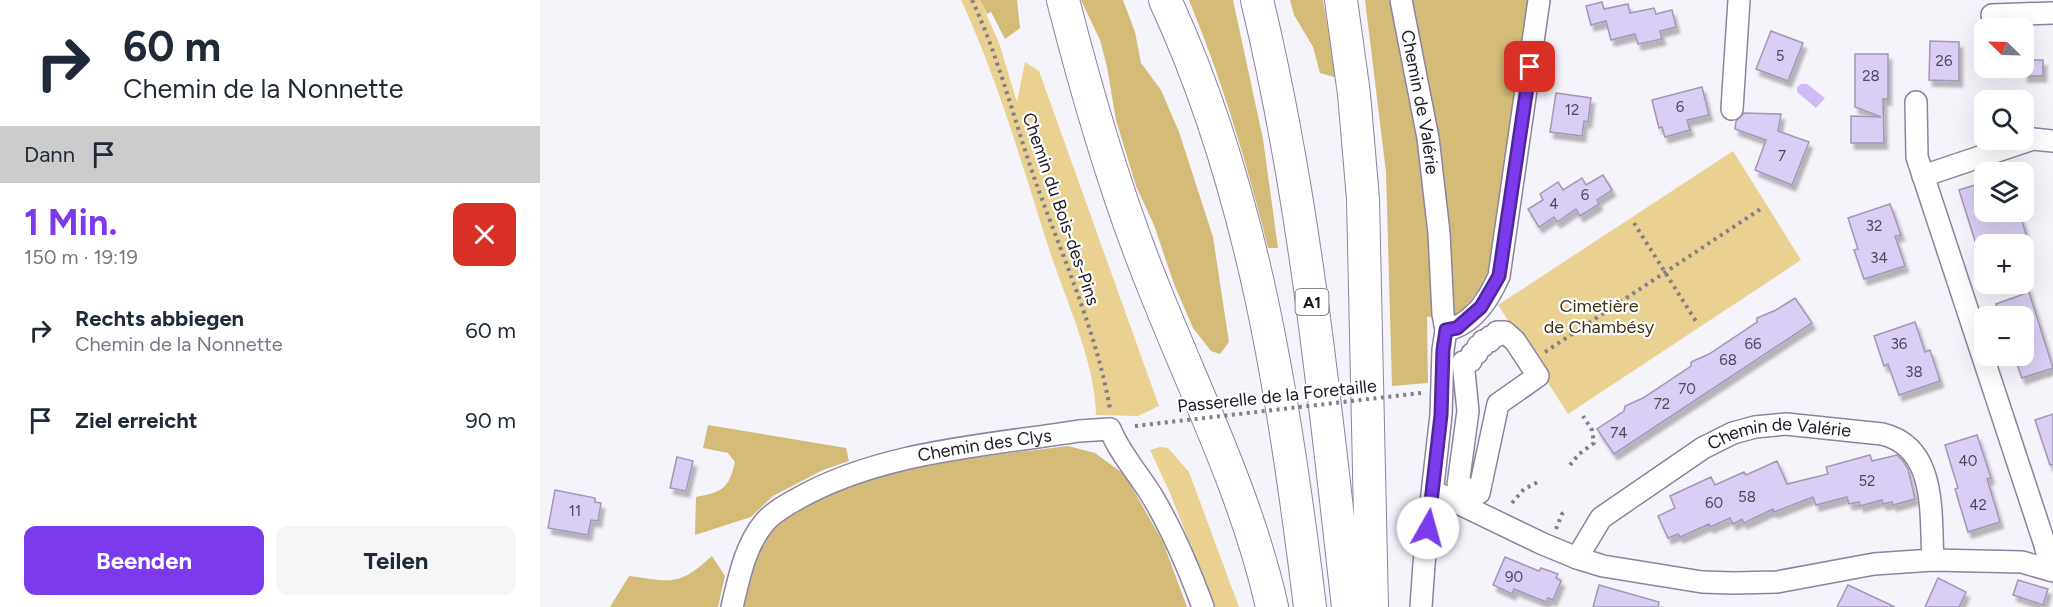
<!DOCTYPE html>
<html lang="de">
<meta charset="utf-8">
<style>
body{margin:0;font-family:Figtree,sans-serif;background:#f6f6f7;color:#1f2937;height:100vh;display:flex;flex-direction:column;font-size:22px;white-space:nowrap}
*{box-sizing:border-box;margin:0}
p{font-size:20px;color:#747a83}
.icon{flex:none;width:33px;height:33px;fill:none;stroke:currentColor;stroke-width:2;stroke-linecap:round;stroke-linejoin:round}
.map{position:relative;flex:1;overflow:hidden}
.details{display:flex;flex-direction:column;background:#fff;width:540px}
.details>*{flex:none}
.top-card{background:#fff;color:#1f2937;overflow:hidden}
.needle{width:39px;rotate:293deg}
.controls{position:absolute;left:1434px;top:18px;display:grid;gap:12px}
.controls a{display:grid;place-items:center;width:60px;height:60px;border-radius:12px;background:#fff;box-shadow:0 6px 24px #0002;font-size:30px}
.pin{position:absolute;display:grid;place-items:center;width:51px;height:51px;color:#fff;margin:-26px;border-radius:12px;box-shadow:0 3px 9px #0006}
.me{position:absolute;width:66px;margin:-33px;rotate:7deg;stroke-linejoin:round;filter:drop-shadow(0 0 4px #0008)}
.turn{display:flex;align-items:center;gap:21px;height:126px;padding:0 24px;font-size:27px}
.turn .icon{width:78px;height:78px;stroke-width:2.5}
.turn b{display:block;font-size:42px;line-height:51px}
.then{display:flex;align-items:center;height:57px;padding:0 24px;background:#0003;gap:12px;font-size:22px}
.round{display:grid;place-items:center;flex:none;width:63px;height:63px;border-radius:12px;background:#f6f6f7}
.headline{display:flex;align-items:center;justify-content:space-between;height:102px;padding:0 24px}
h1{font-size:36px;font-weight:700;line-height:45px;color:#7c3aed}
.action{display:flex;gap:12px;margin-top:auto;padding:12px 24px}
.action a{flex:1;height:69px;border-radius:12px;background:#7c3aed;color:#fff;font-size:24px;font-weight:700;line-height:69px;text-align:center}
.action a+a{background:#f6f6f7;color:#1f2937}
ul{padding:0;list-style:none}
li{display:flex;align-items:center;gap:18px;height:90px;padding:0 24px}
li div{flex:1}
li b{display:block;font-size:22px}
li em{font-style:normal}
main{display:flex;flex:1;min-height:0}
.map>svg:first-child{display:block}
.green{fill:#e9d191}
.forest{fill:#d4bb77}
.water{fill:#cfbafa}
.building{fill:#dacef5;stroke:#a197b6;stroke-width:1.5;filter:url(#shadow)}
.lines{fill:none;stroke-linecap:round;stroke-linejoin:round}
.minor-casing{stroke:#8c83a0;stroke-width:24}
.highway-casing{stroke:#8c83a0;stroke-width:34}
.path{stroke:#827f89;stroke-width:4;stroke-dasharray:3 4.5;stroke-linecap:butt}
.minor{stroke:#fff;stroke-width:21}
.highway{stroke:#fff;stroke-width:32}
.path-bridge{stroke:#827f89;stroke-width:4;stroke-dasharray:3 4.5;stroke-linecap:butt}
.route-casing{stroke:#51269a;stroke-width:15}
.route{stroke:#7c3aed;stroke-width:10}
.labels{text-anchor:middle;stroke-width:4.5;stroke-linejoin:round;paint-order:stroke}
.number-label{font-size:15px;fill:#4d475a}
.shield{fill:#fff;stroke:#625f67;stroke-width:1.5}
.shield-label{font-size:16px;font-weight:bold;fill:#1e1a26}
.street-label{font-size:18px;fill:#1e1a26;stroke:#fff}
.park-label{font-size:18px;fill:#3c3112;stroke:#fff}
</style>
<main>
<section class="details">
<div class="top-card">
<div class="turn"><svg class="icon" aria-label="right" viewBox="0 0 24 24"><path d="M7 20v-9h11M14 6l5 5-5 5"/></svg><div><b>60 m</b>Chemin de la Nonnette</div></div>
<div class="then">Dann<svg class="icon" aria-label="arrive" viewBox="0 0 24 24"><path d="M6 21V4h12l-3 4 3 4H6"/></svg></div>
</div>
<div class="headline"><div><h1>1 Min.</h1><p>150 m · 19:19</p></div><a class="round" style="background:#d93025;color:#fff"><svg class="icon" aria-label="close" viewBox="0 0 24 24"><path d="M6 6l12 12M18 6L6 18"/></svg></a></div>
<ul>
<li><svg class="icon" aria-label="right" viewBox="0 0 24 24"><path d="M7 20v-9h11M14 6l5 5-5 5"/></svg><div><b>Rechts abbiegen</b><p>Chemin de la Nonnette</p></div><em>60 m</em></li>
<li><svg class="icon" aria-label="arrive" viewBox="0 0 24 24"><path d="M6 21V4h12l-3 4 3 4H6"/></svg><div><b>Ziel erreicht</b></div><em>90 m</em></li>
</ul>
<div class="action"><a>Beenden</a><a>Teilen</a></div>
</section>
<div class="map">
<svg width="1513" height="607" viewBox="0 0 1513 607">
<defs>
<filter id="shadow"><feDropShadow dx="3.5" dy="6" stdDeviation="1.5" flood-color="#0004"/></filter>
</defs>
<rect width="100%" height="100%" fill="#f6f4fb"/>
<!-- green -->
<g class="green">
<path d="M421,0H440L459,43L477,102L485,62L499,71L619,406L598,416L556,415C556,368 528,304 512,258C484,172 459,82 421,0Z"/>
<path d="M1193,151L1261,260L1028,414L958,305Z"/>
<path d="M620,447L628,448L649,472L699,607H675L630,493L610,450Z"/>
</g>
<!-- forest -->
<g class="forest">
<path d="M440,0H477L480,28L465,39L451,12L447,14Z"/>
<path d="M541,0H583L595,32L601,63L621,90L639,132L673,237L689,342L680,354L671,351L653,328L634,284L614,225L596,186L576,120L567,67L560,40Z"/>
<path d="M649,0H693L723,139L738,248H728C707,163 682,80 649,0Z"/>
<path d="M750,0H783L797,78L780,73L773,47L754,15Z"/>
<path d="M825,0H991L954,252C946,281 939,292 919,314L887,317L888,383L852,386L846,172Z"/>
<path d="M168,425L306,448L309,461L283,470L233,496L211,517L155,535L156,497C182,492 189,489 195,462L188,453L163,448Z"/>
<path d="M528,446L555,453L585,475L623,542L647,607H203C211,579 215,550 234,527C242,516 255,511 267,505C348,464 440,457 528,446Z"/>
<path d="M172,556L185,576L178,607H70L89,576C133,582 139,586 172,556Z"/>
</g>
<!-- water -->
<path class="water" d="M1261,84H1267L1285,98L1276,108L1257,92V87Z"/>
<!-- building -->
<g class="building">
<path d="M1062,2L1064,9L1088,4L1090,13L1114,8L1116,14L1132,10L1136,27L1120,31L1122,39L1098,44L1095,34L1071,40L1066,21L1051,25L1046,6Z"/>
<path d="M1231,31L1263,43L1248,81L1216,69Z"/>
<path d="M1390,41L1419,42V81L1389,80Z"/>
<path d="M1315,54H1348V99H1343L1344,143H1311V116L1341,117L1315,107Z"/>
<rect x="1484" y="60" width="19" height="16"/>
<path d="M1162,87L1169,115L1147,120L1150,130L1125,137L1122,127L1119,128L1112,100Z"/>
<path d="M1016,93L1051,98L1048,122L1044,121L1042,136L1010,132Z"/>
<path d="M1204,113L1241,114L1238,131L1269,142L1252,185L1215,170L1226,140L1195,129L1196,121Z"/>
<path d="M1063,175L1072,190L1057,200L1059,204L1040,216L1036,209L1017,222L1014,217L999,227L988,209L1003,200L1000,194L1018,182L1023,190L1042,178L1046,185Z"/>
<path d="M1444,182V212H1461L1464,220L1480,215L1486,234L1471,239L1472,244H1436L1419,190Z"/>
<path d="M1350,204L1361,235L1355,236L1365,266L1324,279L1314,250L1318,249L1308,218Z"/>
<path d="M1484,286H1487L1513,368L1482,378L1474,356H1484V316H1461L1456,304L1484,294Z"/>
<path d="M1255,298L1272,323L1074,454L1057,429L1084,411L1085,406L1103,398L1151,366V362L1169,354L1217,322V318L1236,310Z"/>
<path d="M1375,322L1385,352L1390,350L1400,381L1359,395L1348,364L1344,366L1334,336Z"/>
<path d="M1513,414V464L1510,465L1495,420Z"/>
<path d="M1437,435L1451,478L1447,479L1460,522L1428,532L1415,489L1418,488L1405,445Z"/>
<path d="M1330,455L1332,461L1357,455L1363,461L1368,469L1375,499L1353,505L1352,502L1343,504L1342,500L1320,506L1319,502L1309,504L1307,497L1276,505L1273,497L1234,512L1233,509L1204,523L1202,519L1193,524L1190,518L1170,527L1169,524L1140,537L1138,534L1128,538L1118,516L1135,508L1130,496L1171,477L1175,485L1204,472L1206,475L1237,461L1247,484L1288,474L1286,467Z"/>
<path d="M137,457L153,461L146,491L130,488Z"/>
<path d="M15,490L55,498V502L61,503L58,521L51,520L48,535L8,528Z"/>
<path d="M965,557L999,571L1001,568L1018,574L1016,578L1021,581L1013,600L1008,598L1006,602L974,589L972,594L953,585Z"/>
<path d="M1398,578L1426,592L1419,607H1385Z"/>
<path d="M1478,580L1508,589L1503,605L1473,595Z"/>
<path d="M1059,585L1119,602L1118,607H1053Z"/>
<path d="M1308,585L1355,607H1297Z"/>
</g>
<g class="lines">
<!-- minor casing -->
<g class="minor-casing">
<g id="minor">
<path id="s1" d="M861,0L888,138L899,233L903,314L906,330L903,350L901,415L884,564L881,607"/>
<path d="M1452,15L1513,13"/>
<path d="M1376,102L1377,157L1505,545L1511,570"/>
<path d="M1192,109L1199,0"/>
<path d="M1383,176L1493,139L1513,141"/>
<path d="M906,330C932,325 949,299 959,276L999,0"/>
<path d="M957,332H965L975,341L998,376L958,404L939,493L918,485L928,411L923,362L931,361L932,354L937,353L938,346H943V341H950V337L957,336Z"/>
<path d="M893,491L1003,544L1037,558L1063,566L1162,582L1193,583L1237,582L1334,564L1393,560L1482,562L1513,571"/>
<path id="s2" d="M1037,558L1061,518L1163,448L1193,433L1215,427L1246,424L1342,434C1398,447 1390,515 1393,560"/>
<path id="s3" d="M192,607C199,578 205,546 224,523C233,512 245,506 257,499C342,451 445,446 539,431L570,429C580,454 598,473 612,496C633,531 649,569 663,607"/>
</g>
</g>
<!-- highway casing -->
<g class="highway-casing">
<g id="highway">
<path d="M523,0C547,94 574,188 610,278C652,386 707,494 732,607"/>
<path d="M625,0C713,190 745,401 770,607"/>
<path d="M717,0C765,199 785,404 808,607"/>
<path d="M801,0L814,94L823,199L832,607"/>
</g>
</g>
<!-- path -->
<g class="path">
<path d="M432,0C459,58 474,120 495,180C521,253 557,333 570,409"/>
<path d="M1094,223L1157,323"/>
<path d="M1005,352L1222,208"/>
<path d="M1030,465L1039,454L1054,443L1052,430L1043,416"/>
<path d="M972,503L984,489L1000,481"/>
<path d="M1016,529L1022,514L1025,512"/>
</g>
<!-- minor -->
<use href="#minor" class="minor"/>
<!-- highway -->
<use href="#highway" class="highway"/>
<!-- path-bridge -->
<path class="path-bridge" d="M595,426L881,393"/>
</g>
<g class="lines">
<!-- route casing -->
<g class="route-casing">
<path id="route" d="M888,528L901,415L903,350L906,330L917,328L941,307L959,276L990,67"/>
</g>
<!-- route -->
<use href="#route" class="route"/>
</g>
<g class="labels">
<!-- number labels -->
<g class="number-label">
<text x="1240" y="61">5</text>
<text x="1404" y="66">26</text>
<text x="1331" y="81">28</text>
<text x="1140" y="112">6</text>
<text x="1032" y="115">12</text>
<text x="1242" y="161">7</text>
<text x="1045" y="200">6</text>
<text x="1014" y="209">4</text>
<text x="1334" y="231">32</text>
<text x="1339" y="263">34</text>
<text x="1213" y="349">66</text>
<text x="1359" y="349">36</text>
<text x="1188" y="365">68</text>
<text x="1374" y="377">38</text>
<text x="1147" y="394">70</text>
<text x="1122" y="409">72</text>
<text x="1079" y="438">74</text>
<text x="1428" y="466">40</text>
<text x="1327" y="486">52</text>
<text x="1207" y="502">58</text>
<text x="1174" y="508">60</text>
<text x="1438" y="510">42</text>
<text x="35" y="516">11</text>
<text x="974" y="582">90</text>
</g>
<!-- shield labels -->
<rect class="shield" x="755.5" y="289" width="33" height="26" rx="4.5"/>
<g class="shield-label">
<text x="772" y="308">A1</text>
</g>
<!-- street labels -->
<g class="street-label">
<text dy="6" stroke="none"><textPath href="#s1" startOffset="104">Chemin de Valérie</textPath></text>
<text transform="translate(521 209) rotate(71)" y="6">Chemin du Bois-des-Pins</text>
<text transform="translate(737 396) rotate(-6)" y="6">Passerelle de la Foretaille</text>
<text dy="6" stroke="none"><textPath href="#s2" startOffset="250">Chemin de Valérie</textPath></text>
<text dy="6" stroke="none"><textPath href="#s3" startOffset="328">Chemin des Clys</textPath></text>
</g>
<!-- park labels -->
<g class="park-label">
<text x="1059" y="312">Cimetière<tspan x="1059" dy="21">de Chambésy</tspan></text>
</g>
</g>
</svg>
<div class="controls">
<a><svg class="needle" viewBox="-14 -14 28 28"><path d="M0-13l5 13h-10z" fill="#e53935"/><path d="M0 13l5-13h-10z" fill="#747a83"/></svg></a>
<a><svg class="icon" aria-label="search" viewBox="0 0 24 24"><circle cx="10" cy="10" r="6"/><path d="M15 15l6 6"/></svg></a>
<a><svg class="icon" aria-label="layers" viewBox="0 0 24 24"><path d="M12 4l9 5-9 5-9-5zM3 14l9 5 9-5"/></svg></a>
<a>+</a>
<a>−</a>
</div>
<div class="pin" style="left:990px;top:67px;background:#d93025"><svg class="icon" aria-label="arrive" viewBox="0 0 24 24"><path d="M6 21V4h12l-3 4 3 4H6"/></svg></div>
<svg class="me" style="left:888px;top:528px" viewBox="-20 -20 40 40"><circle r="19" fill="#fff"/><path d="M0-13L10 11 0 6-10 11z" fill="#7c3aed"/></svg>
</div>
</main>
